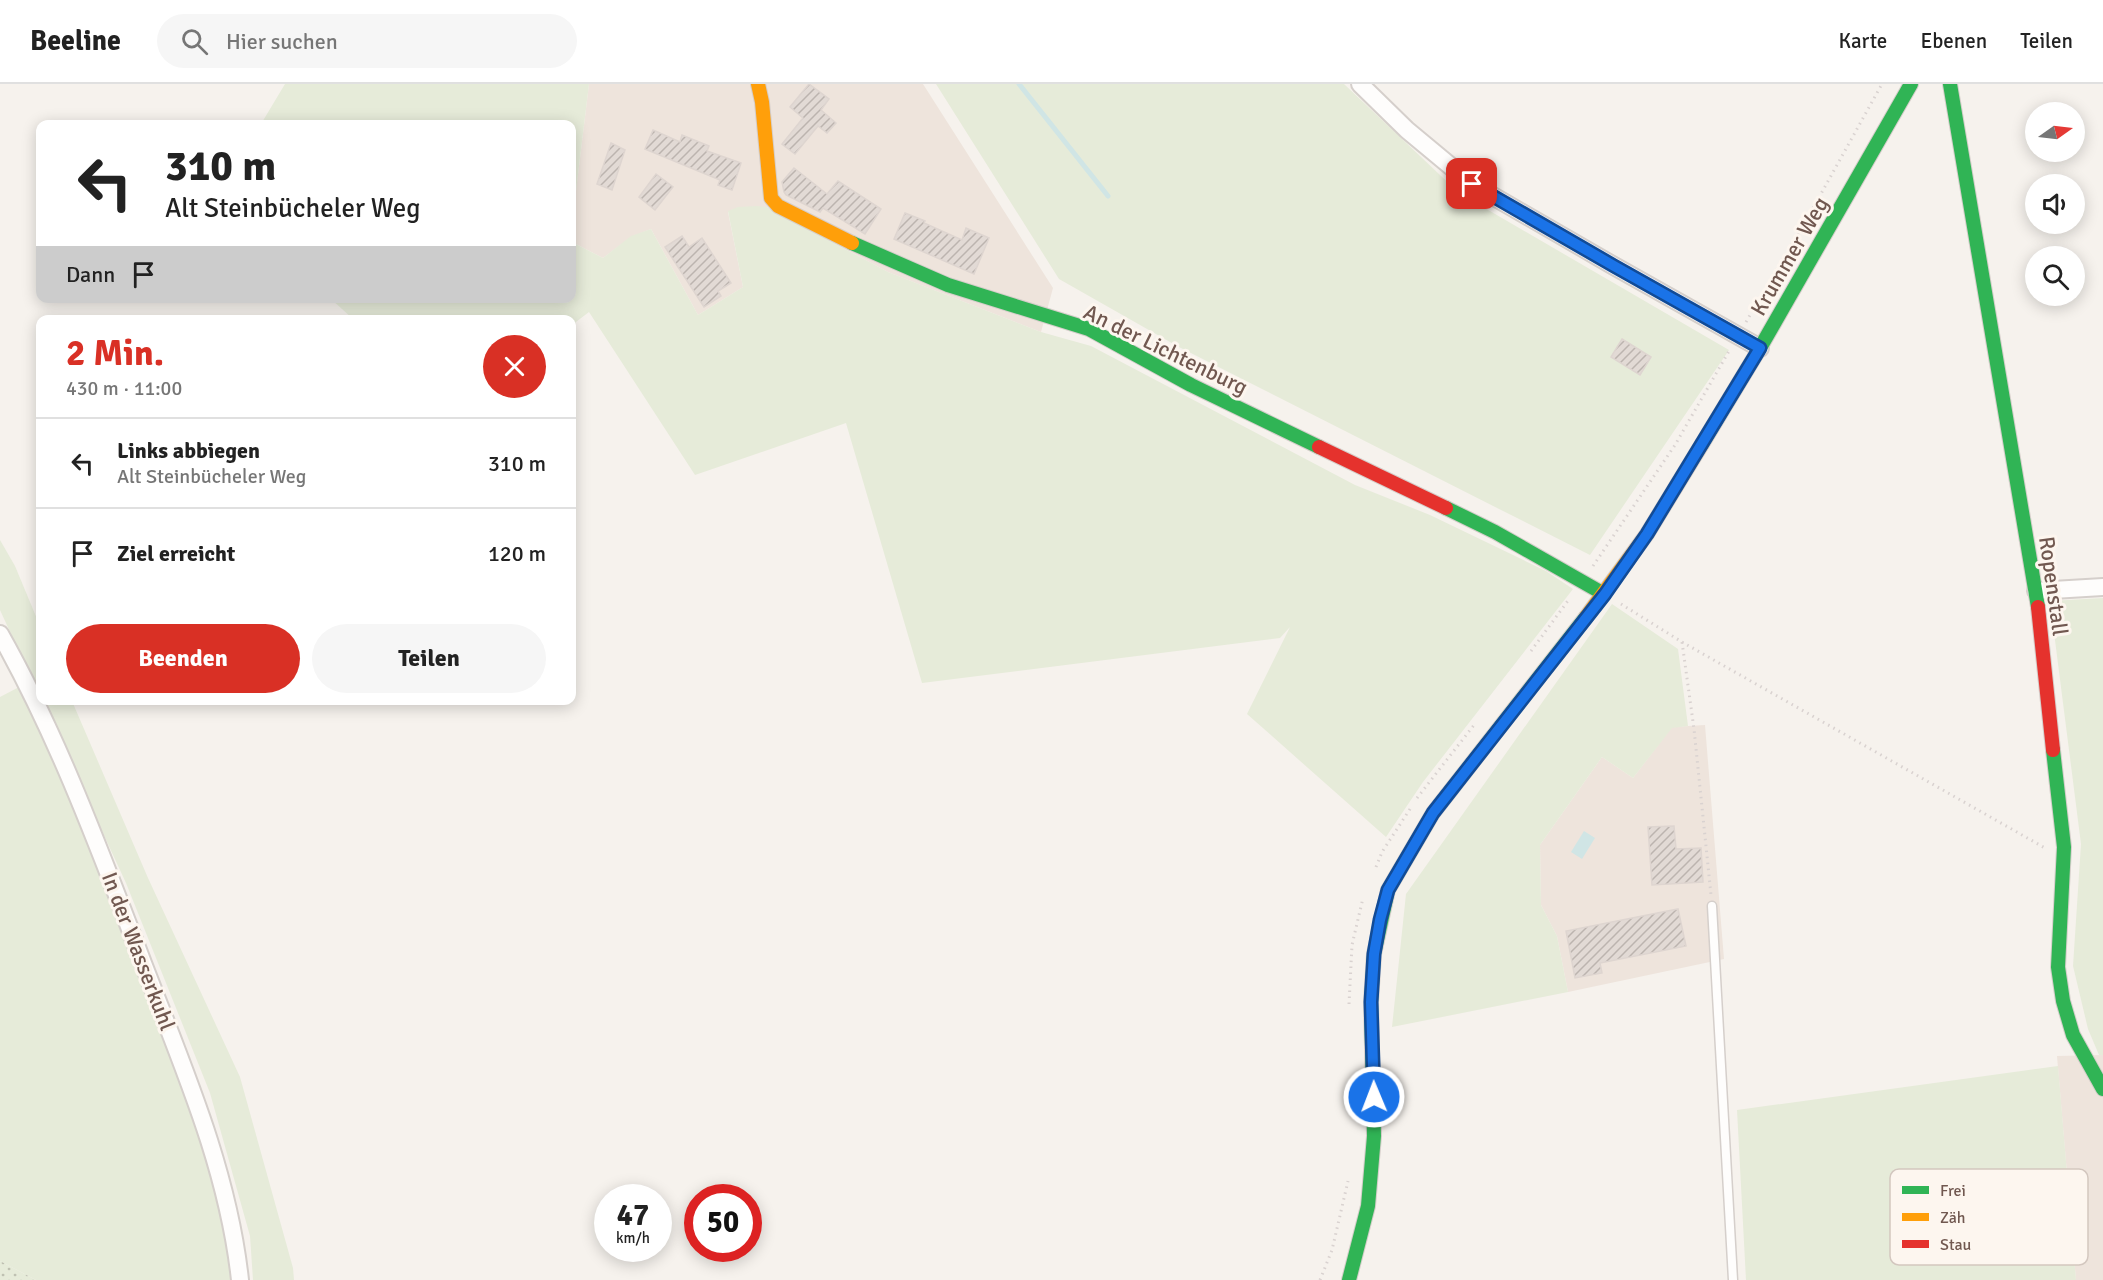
<!DOCTYPE html>
<html lang="de">
<meta charset="utf-8">
<style>
body{margin:0;font-family:Signika,sans-serif;background:#f6f6f6;color:#222;height:100vh;display:flex;flex-direction:column;font-size:22px;white-space:nowrap}
*{box-sizing:border-box;margin:0}
p{font-size:20px;color:#767676}
.icon{flex:none;width:33px;height:33px;fill:none;stroke:currentColor;stroke-width:2;stroke-linecap:round;stroke-linejoin:round}
.map{position:relative;flex:1;overflow:hidden}
.side{position:absolute;left:36px;top:231px;width:540px;height:390px;display:flex;flex-direction:column;background:#fff;border-radius:12px;box-shadow:0 3px 15px #0003}
.side>*{flex:none}
.guide{position:absolute;left:36px;top:36px;width:540px;height:183px;border-radius:12px;box-shadow:0 3px 15px #0003;background:#fff;color:#222;overflow:hidden}
.needle{width:39px;rotate:76deg}
.fabs{position:absolute;left:2025px;top:18px;display:grid;gap:12px}
.fabs a{display:grid;place-items:center;width:60px;height:60px;border-radius:50%;background:#fff;box-shadow:0 3px 15px #0003;font-size:30px}
.speed{position:absolute;left:594px;top:1100px;display:flex;gap:12px;font-size:30px;font-weight:700;text-align:center}
.speed>*{display:grid;place-content:center;width:78px;height:78px;border-radius:50%;background:#fff;box-shadow:0 3px 15px #0003;line-height:1}
.speed small{font-size:15px;font-weight:400}
.speed .limit{border:9px solid #d22;background:#fff;color:#111}
.pin{position:absolute;display:grid;place-items:center;width:51px;height:51px;color:#fff;margin:-26px;border-radius:12px;box-shadow:0 3px 9px #0006}
.me{position:absolute;width:66px;margin:-33px;rotate:359deg;stroke-linejoin:round;filter:drop-shadow(0 0 4px #0008)}
.turn{display:flex;align-items:center;gap:21px;height:126px;padding:0 30px;font-size:27px}
.turn .icon{width:78px;height:78px;stroke-width:2.5}
.turn b{display:block;font-size:42px;line-height:51px}
.then{display:flex;align-items:center;height:57px;padding:0 30px;background:#0003;gap:12px;font-size:22px}
.round{display:grid;place-items:center;flex:none;width:63px;height:63px;border-radius:32px;background:#f6f6f6}
.overview{display:flex;align-items:center;justify-content:space-between;height:102px;padding:0 30px}
h1{font-size:36px;font-weight:700;line-height:45px;color:#d93025}
.cta{display:flex;gap:12px;margin-top:auto;padding:12px 30px}
.cta a{flex:1;height:69px;border-radius:36px;background:#d93025;color:#fff;font-size:24px;font-weight:700;line-height:69px;text-align:center}
.cta a+a{background:#f6f6f6;color:#222}
ul{padding:0;list-style:none}
li{display:flex;align-items:center;gap:18px;height:90px;padding:0 30px;border-top:2px solid #e0e0e0}
li div{flex:1}
li b{display:block;font-size:22px}
li em{font-style:normal}
header{display:flex;align-items:center;gap:36px;box-sizing:border-box;height:84px;padding:0 30px;background:#fff;border-bottom:2px solid #e0e0e0}
header strong{font-size:28px}
nav{display:flex;gap:33px;margin-inline-start:auto;font-size:21px}
.search{width:420px;height:54px;background:#f6f6f6;display:flex;align-items:center;gap:15px;box-sizing:border-box;padding:0 21px;border-radius:33px;color:#767676;font-size:22px}
.map>svg:first-child{display:block}
.residential{fill:#eee4dc}
.green{fill:#e6ebd9}
.garden{fill:url(#garden-dots)}
.water{fill:#d0e5e5}
.lines{fill:none;stroke-linecap:round;stroke-linejoin:round}
.stream{stroke:#d0e5e5;stroke-width:5}
.building{fill:url(#building-hatch);stroke:#ded5d0;stroke-width:1.5}
.lane-casing{stroke:#d5cfcb;stroke-width:11}
.street-casing{stroke:#d5cfcb;stroke-width:20}
.fast-casing{stroke:#d5ceca;stroke-width:16}
.slow-casing{stroke:#d5ceca;stroke-width:16}
.jam-casing{stroke:#d5ceca;stroke-width:16}
.path{stroke:#d9d2d0;stroke-width:3;stroke-dasharray:1.5 4.5;stroke-linecap:butt}
.lane{stroke:#fefdfc;stroke-width:8}
.street{stroke:#fefdfc;stroke-width:16}
.fast{stroke:#30b455;stroke-width:14}
.slow{stroke:#ff9f0a;stroke-width:14}
.jam{stroke:#e5322d;stroke-width:14}
.route-casing{stroke:#114b97;stroke-width:15}
.route{stroke:#1a73e8;stroke-width:10}
.labels{text-anchor:middle;stroke-width:6;stroke-linejoin:round;paint-order:stroke}
.street-label{font-size:22px;fill:#715850;stroke:#fdf6ef}
.key{fill:#fdf6ef;stroke:#d3c7bf;stroke-width:1.5}
.key-label{font-size:16px;fill:#715850}
</style>
<header>
<strong>Beeline</strong>
<div class="search"><svg class="icon" aria-label="search" viewBox="0 0 24 24"><circle cx="10" cy="10" r="6"/><path d="M15 15l6 6"/></svg>Hier suchen</div>
<nav><a>Karte</a><a>Ebenen</a><a>Teilen</a></nav>
</header>
<div class="map">
<svg width="2103" height="1196" viewBox="0 0 2103 1196">
<defs>
<pattern id="garden-dots" width="8" height="8" patternUnits="userSpaceOnUse" patternTransform="scale(1.5)"><rect width="8" height="8" fill="#e6ebd9"/><path d="M2 2h.1M6 6h.1" fill="none" stroke="#bfc1b2" stroke-width="1.8" stroke-linecap="round"/></pattern>
<pattern id="building-hatch" width="6" height="6" patternUnits="userSpaceOnUse" patternTransform="scale(1.5)"><rect width="6" height="6" fill="#e2dad5"/><path d="M-1 1l2-2M0 6l6-6M5 7l2-2" fill="none" stroke="#bcb4af"/></pattern>
</defs>
<rect width="100%" height="100%" fill="#f6f2ed"/>
<!-- residential -->
<g class="residential">
<path d="M589,0H923L1053,204L1041,248L888,188L767,123L728,128L743,203L698,231L651,145L631,153L603,174L572,158V140Z"/>
<path d="M1705,641L1724,875L1568,908L1557,852L1541,821L1540,761L1602,673L1633,694L1672,643Z"/>
<path d="M2103,971V1196H2076L2057,972Z"/>
</g>
<!-- green -->
<g class="green">
<path d="M285,0H589L572,140V40H261Z"/>
<path d="M936,0H1344L1459,109L1729,266L1590,471L1177,262L1059,195Z"/>
<path d="M757,122L767,123L888,188L1041,248L1091,262L1355,401L1430,431L1546,487L1573,505L1423,698L1386,753L1247,630L1290,543L1280,554L922,599L846,339L695,391L589,228L572,241V236L353,235L331,215L572,214V158L603,174L631,152L651,145L698,231L743,203L728,127L738,123Z"/>
<path d="M0,456L15,482L40,542V613L0,526Z"/>
<path d="M2103,514V971H2099L2088,945L2073,882L2081,760L2050,517Z"/>
<path d="M1612,520L1678,565L1688,642L1672,644L1633,694L1602,673L1540,761L1541,821L1557,852L1568,908L1392,943L1406,810Z"/>
<path d="M21,602L88,760L200,1050L233,1181L235,1196H36L0,1177V613Z"/>
<path d="M42,617H72L148,794L240,993L293,1184L294,1196H253L250,1152L210,1009L126,799Z"/>
<path d="M2058,982L2076,1196H1746L1737,1026Z"/>
</g>
<!-- garden -->
<path class="garden" d="M0,1177L36,1196H0Z"/>
<!-- water -->
<path class="water" d="M1584,747L1595,754L1582,775L1571,768Z"/>
<g class="lines">
<!-- stream -->
<path class="stream" d="M1019,0L1108,112"/>
</g>
<!-- building -->
<g class="building">
<path d="M809,0L829,15L821,26L836,39L827,49L818,42L795,70L782,60L803,34L790,23Z"/>
<path d="M653,46L680,58L682,51L709,62L707,67L741,79L732,106L718,101L720,96L645,65Z"/>
<path d="M611,59L625,66L612,106L597,100Z"/>
<path d="M794,84L827,110L838,97L881,125L865,150L823,124L820,128L786,111L784,108L782,98Z"/>
<path d="M656,90L673,103L655,126L639,113Z"/>
<path d="M905,129L925,137L924,139L962,156L966,144L989,154L974,190L894,155Z"/>
<path d="M682,152L689,163L702,154L731,199L718,207L721,212L704,223L665,163Z"/>
<path d="M1622,255L1651,273L1640,291L1611,273Z"/>
<path d="M1674,742L1676,765L1701,764L1703,798L1652,801L1648,743Z"/>
<path d="M1678,825L1686,862L1600,879L1602,889L1575,894L1566,847Z"/>
</g>
<g class="lines">
<!-- lane casing -->
<g class="lane-casing">
<path id="lane" d="M1712,822L1733,1196"/>
</g>
<!-- street casing -->
<g class="street-casing">
<g id="street">
<path d="M1360,0L1407,46L1472,100L1614,182L1760,264"/>
<path d="M2036,507L2103,503"/>
<path d="M0,550C59,655 100,767 143,879C183,983 228,1085 240,1196"/>
</g>
</g>
<!-- fast casing -->
<g class="fast-casing">
<g id="fast">
<path d="M1950,0L2038,523"/>
<path d="M852,159L948,201L1089,245L1191,301L1319,363"/>
<path d="M1702,360L1760,264L1911,0"/>
<path d="M1446,424L1495,448L1604,510"/>
<path d="M2053,666L2064,763L2058,883L2063,917L2073,951L2103,1005"/>
<path d="M1349,1196L1368,1122L1374,1052L1371,918L1374,870L1388,806L1433,729L1586,533"/>
</g>
</g>
<!-- slow casing -->
<g class="slow-casing">
<g id="slow">
<path d="M758,0L762,18L771,114L778,122L852,159"/>
<path d="M1586,533L1647,450L1702,360"/>
</g>
</g>
<!-- jam casing -->
<g class="jam-casing">
<g id="jam">
<path d="M1319,363L1446,424"/>
<path d="M2038,523L2053,666"/>
</g>
</g>
<!-- path -->
<g class="path">
<path d="M1746,238L1812,126L1882,0"/>
<path d="M1593,482L1675,361L1729,267"/>
<path d="M1621,520L1682,558L1694,645L1711,811"/>
<path d="M1682,558L2045,764"/>
<path d="M1531,567L1570,514"/>
<path d="M1417,714L1474,641"/>
<path d="M1376,783L1382,768L1412,722"/>
<path d="M1349,920L1352,861L1363,814"/>
<path d="M1320,1196L1332,1166L1348,1097"/>
</g>
<!-- lane -->
<use href="#lane" class="lane"/>
<!-- street -->
<use href="#street" class="street"/>
<!-- fast -->
<use href="#fast" class="fast"/>
<!-- slow -->
<use href="#slow" class="slow"/>
<!-- jam -->
<use href="#jam" class="jam"/>
</g>
<g class="lines">
<!-- route casing -->
<g class="route-casing">
<path id="route" d="M1374,1013L1371,918L1374,870L1380,836L1388,806L1433,729L1605,510L1647,450L1760,264L1614,182L1472,100"/>
</g>
<!-- route -->
<use href="#route" class="route"/>
</g>
<g class="labels">
<!-- street labels -->
<g class="street-label">
<text transform="translate(1789 172) rotate(-60)" y="8">Krummer Weg</text>
<text transform="translate(1166 265) rotate(26)" y="8">An der Lichtenburg</text>
<text transform="translate(2054 502) rotate(82)" y="8">Ropenstall</text>
<text transform="translate(139 867) rotate(69)" y="8">In der Wasserkuhl</text>
</g>
</g>
<!-- legend -->
<rect x="1890" y="1085" width="198" height="96" rx="9" class="key"/>
<rect x="1902" y="1102" width="27" height="8" fill="#30b455"/>
<rect x="1902" y="1129" width="27" height="8" fill="#ff9f0a"/>
<rect x="1902" y="1156" width="27" height="8" fill="#e5322d"/>
<g class="key-label">
<text x="1940" y="1112">Frei</text>
<text x="1940" y="1139">Zäh</text>
<text x="1940" y="1166">Stau</text>
</g>
</svg>
<div class="fabs">
<a><svg class="needle" viewBox="-14 -14 28 28"><path d="M0-13l5 13h-10z" fill="#e53935"/><path d="M0 13l5-13h-10z" fill="#767676"/></svg></a>
<a><svg class="icon" aria-label="sound" viewBox="0 0 24 24"><path d="M4 9h4l5-4v14l-5-4H4zM17 9q2 3 0 6"/></svg></a>
<a><svg class="icon" aria-label="search" viewBox="0 0 24 24"><circle cx="10" cy="10" r="6"/><path d="M15 15l6 6"/></svg></a>
</div>
<div class="speed"><div>47<small>km/h</small></div><div class="limit">50</div></div>
<div class="pin" style="left:1472px;top:100px;background:#d93025"><svg class="icon" aria-label="arrive" viewBox="0 0 24 24"><path d="M6 21V4h12l-3 4 3 4H6"/></svg></div>
<svg class="me" style="left:1374px;top:1013px" viewBox="-20 -20 40 40"><circle r="17" fill="#1a73e8" stroke="#fff" stroke-width="3"/><path d="M0-11L8 9 0 5-8 9z" fill="#fff"/></svg>
<div class="guide">
<div class="turn"><svg class="icon" aria-label="left" viewBox="0 0 24 24"><path d="M17 20v-9H6M10 6l-5 5 5 5"/></svg><div><b>310 m</b>Alt Steinbücheler Weg</div></div>
<div class="then">Dann<svg class="icon" aria-label="arrive" viewBox="0 0 24 24"><path d="M6 21V4h12l-3 4 3 4H6"/></svg></div>
</div>
<section class="side">
<div class="overview"><div><h1>2 Min.</h1><p>430 m · 11:00</p></div><a class="round" style="background:#d93025;color:#fff"><svg class="icon" aria-label="close" viewBox="0 0 24 24"><path d="M6 6l12 12M18 6L6 18"/></svg></a></div>
<ul>
<li><svg class="icon" aria-label="left" viewBox="0 0 24 24"><path d="M17 20v-9H6M10 6l-5 5 5 5"/></svg><div><b>Links abbiegen</b><p>Alt Steinbücheler Weg</p></div><em>310 m</em></li>
<li><svg class="icon" aria-label="arrive" viewBox="0 0 24 24"><path d="M6 21V4h12l-3 4 3 4H6"/></svg><div><b>Ziel erreicht</b></div><em>120 m</em></li>
</ul>
<div class="cta"><a>Beenden</a><a>Teilen</a></div>
</section>
</div>
